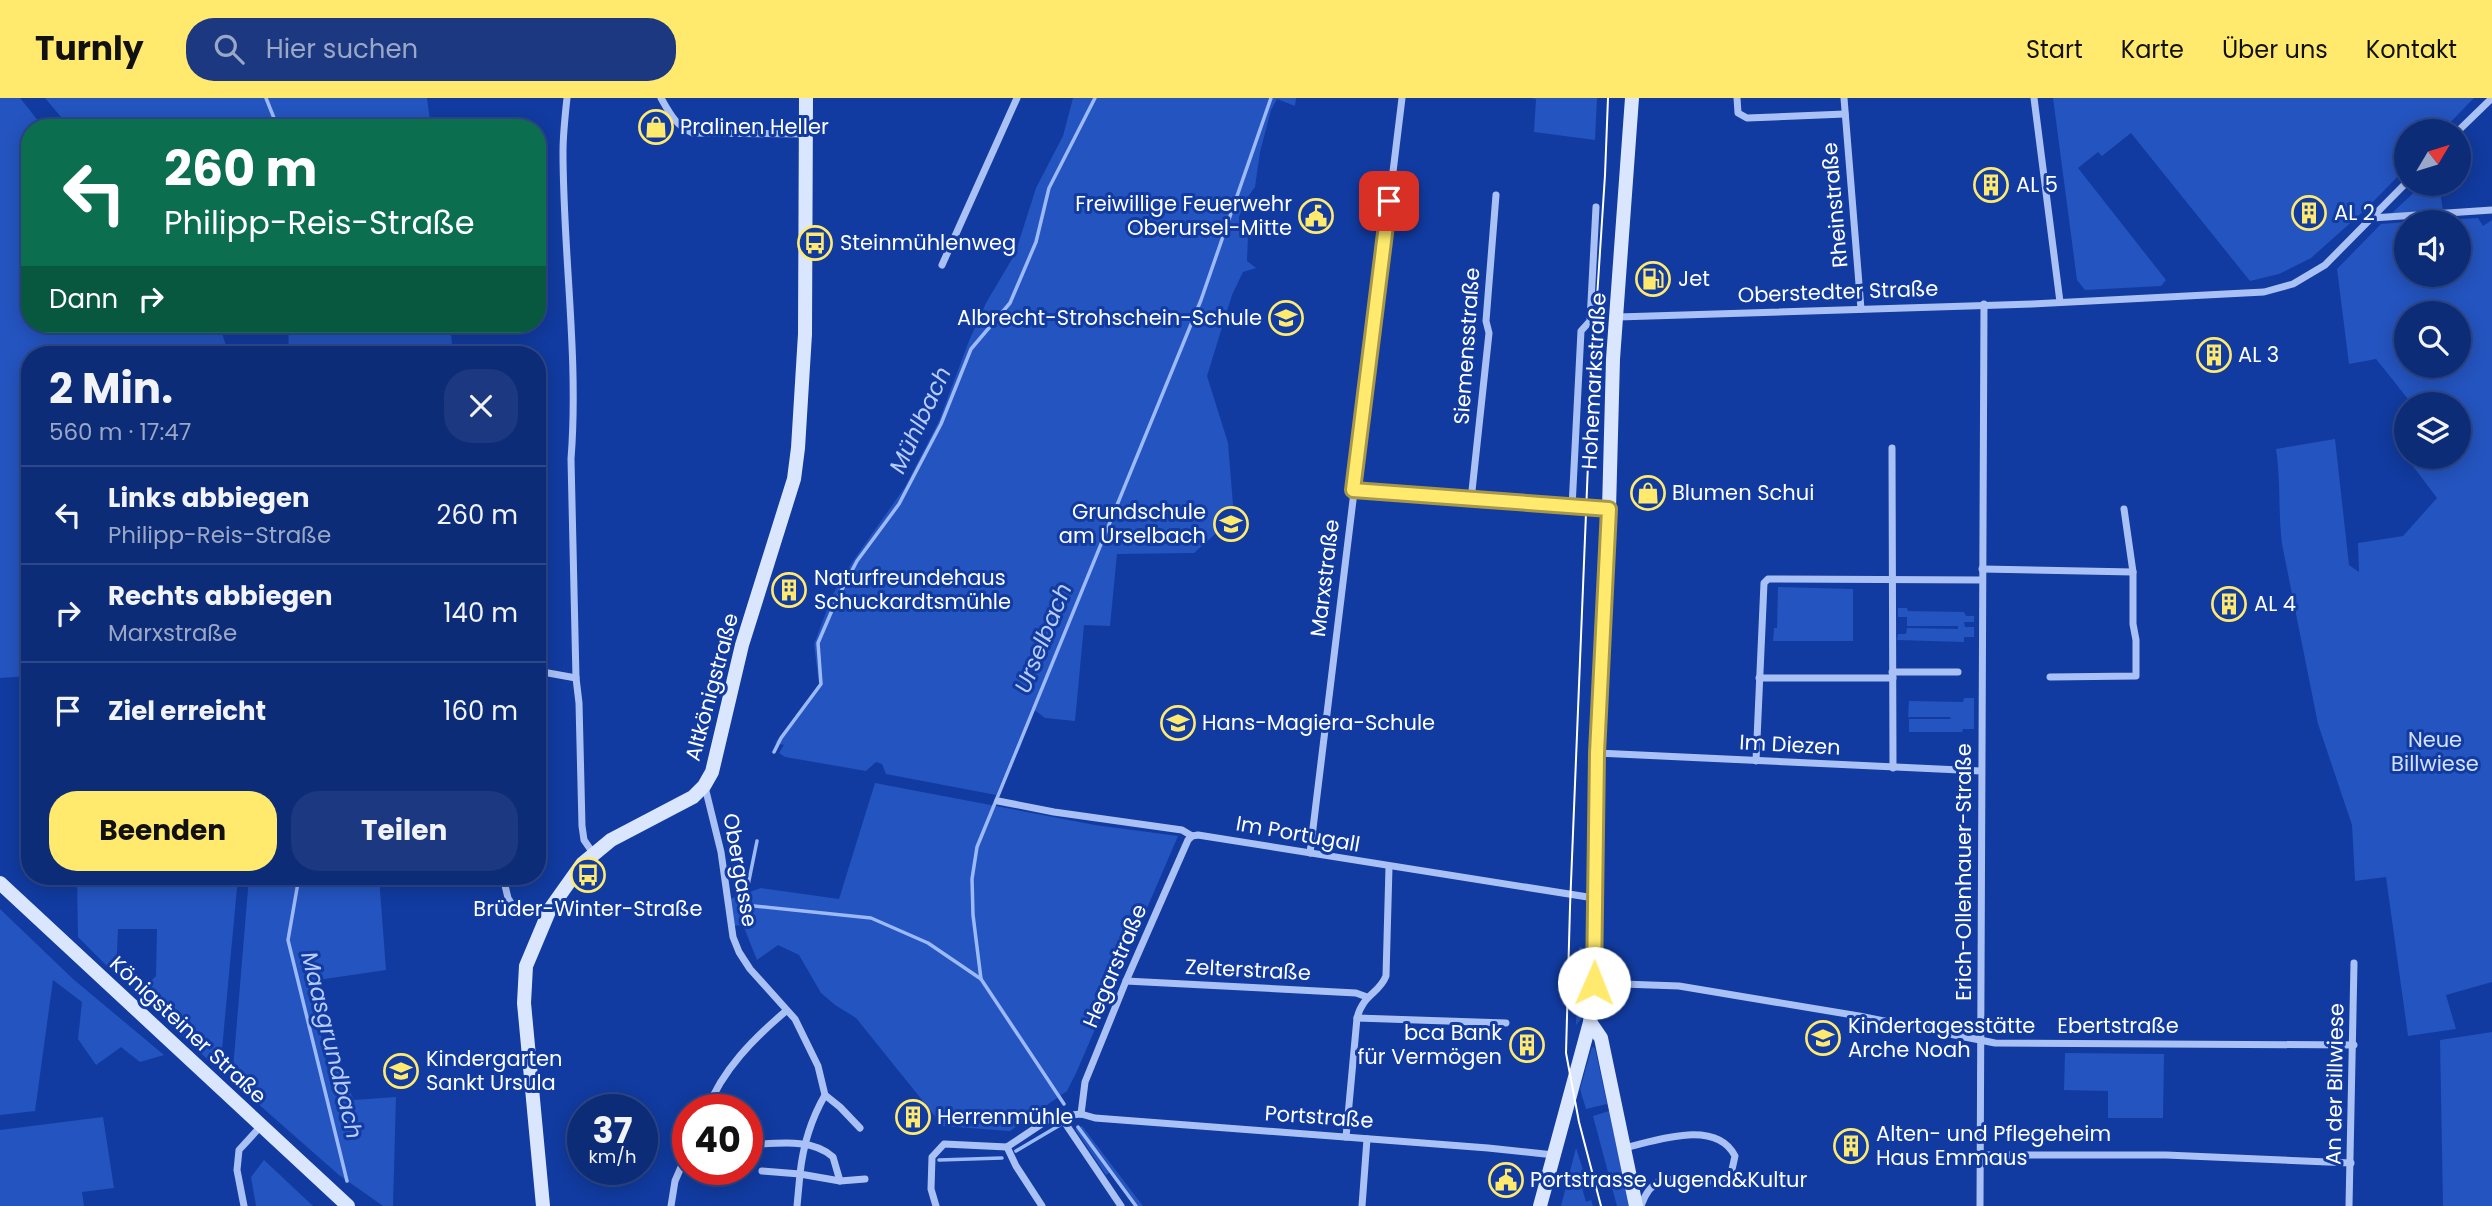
<!DOCTYPE html>
<html lang="de">
<meta charset="utf-8">
<style>
body{margin:0;font-family:Poppins,sans-serif;background:#1b3880;color:#f1f3f6;height:100vh;display:flex;flex-direction:column;font-size:26px;white-space:nowrap}
*{box-sizing:border-box;margin:0}
p{font-size:23px;color:#9aa7c6}
.icon{flex:none;width:38px;height:38px;fill:none;stroke:currentColor;stroke-width:2;stroke-linecap:round;stroke-linejoin:round}
.map{position:relative;flex:1;overflow:hidden}
.drawer{position:absolute;left:21px;top:248px;width:525px;height:539px;display:flex;flex-direction:column;background:#0d2c78;border-radius:28px;box-shadow:0 4px 18px #0003,0 0 0 2px #2d488a}
.drawer>*{flex:none}
.hud{position:absolute;left:21px;top:21px;width:525px;height:214px;border-radius:28px;box-shadow:0 4px 18px #0003,0 0 0 2px #2d488a;background:#0b6e4f;color:#fff;overflow:hidden}
.needle{width:46px;rotate:52deg}
.tools{position:absolute;left:2394px;top:21px;display:grid;gap:14px}
.tools a{display:grid;place-items:center;width:77px;height:77px;border-radius:50%;background:#0d2c78;box-shadow:0 4px 18px #0003,0 0 0 2px #2d488a;font-size:35px}
.speed{position:absolute;left:567px;top:996px;display:flex;gap:14px;font-size:35px;font-weight:700;text-align:center}
.speed>*{display:grid;place-content:center;width:91px;height:91px;border-radius:50%;background:#0d2c78;box-shadow:0 4px 18px #0003,0 0 0 2px #2d488a;line-height:1}
.speed small{font-size:18px;font-weight:400}
.speed .limit{border:10px solid #d22;background:#fff;color:#111}
.pin{position:absolute;display:grid;place-items:center;width:60px;height:60px;color:#fff;margin:-30px;border-radius:14px;box-shadow:0 4px 10px #0006}
.me{position:absolute;width:77px;margin:-38px;rotate:1deg;stroke-linejoin:round;filter:drop-shadow(0 0 5px #0008)}
.turn{display:flex;align-items:center;gap:24px;height:147px;padding:0 28px;font-size:32px}
.turn .icon{width:91px;height:91px;stroke-width:2.5}
.turn b{display:block;font-size:49px;line-height:60px}
.then{display:flex;align-items:center;height:66px;padding:0 28px;background:#0003;gap:14px;font-size:26px}
.round{display:grid;place-items:center;flex:none;width:74px;height:74px;border-radius:28px;background:#1b3880}
.summary{display:flex;align-items:center;justify-content:space-between;height:119px;padding:0 28px}
h1{font-size:42px;font-weight:700;line-height:52px}
.cta{display:flex;gap:14px;margin-top:auto;padding:14px 28px}
.cta a{flex:1;height:80px;border-radius:28px;background:#ffea6e;color:#111;font-size:28px;font-weight:700;line-height:80px;text-align:center}
.cta a+a{background:#1b3880;color:#f1f3f6}
ul{padding:0;list-style:none}
li{display:flex;align-items:center;gap:21px;height:98px;padding:0 28px;border-top:2px solid #2d488a}
li div{flex:1}
li b{display:block;font-size:26px}
li em{font-style:normal}
header{display:flex;align-items:center;gap:42px;box-sizing:border-box;height:98px;padding:0 35px;background:#ffea6e;color:#111}
header strong{font-size:33px}
nav{display:flex;gap:38px;margin-inline-start:auto;font-size:24px}
.search{width:490px;height:63px;background:#1b3880;display:flex;align-items:center;gap:18px;box-sizing:border-box;padding:0 24px;border-radius:28px;color:#9aa7c6;font-size:26px}
.map>svg:first-child{display:block}
.green{fill:#2454bf;fill-rule:evenodd}
.lines{fill:none;stroke-linecap:round;stroke-linejoin:round}
.stream{stroke:#9cb9f8;stroke-width:3.5}
.street{stroke:#aac1f5;stroke-width:7}
.secondary{stroke:#dae5fe;stroke-width:14}
.tram{stroke:#fff;stroke-width:2}
.route-casing{stroke:#a69848;stroke-width:18}
.route{stroke:#ffea6e;stroke-width:12}
.labels{text-anchor:middle;stroke-width:6;stroke-linejoin:round;paint-order:stroke}
.poi-label{font-size:21px;fill:#fff;stroke:#113ba0;text-anchor:start}
.street-label{font-size:21px;fill:#fff;stroke:#113ba0}
.park-label{font-size:21px;fill:#d3e0fe;stroke:#113ba0}
.water-label{font-size:23px;font-style:italic;fill:#b7ccfb;stroke:#113ba0}
</style>
<header>
<strong>Turnly</strong>
<div class="search"><svg class="icon" aria-label="search" viewBox="0 0 24 24"><circle cx="10" cy="10" r="6"/><path d="M15 15l6 6"/></svg>Hier suchen</div>
<nav><a>Start</a><a>Karte</a><a>Über uns</a><a>Kontakt</a></nav>
</header>
<div class="map">
<svg width="2492" height="1108" viewBox="0 0 2492 1108">
<rect width="100%" height="100%" fill="#113ba0"/>
<!-- green -->
<g class="green">
<path d="M0,0H20L44,30H30V226H250L221,232L229,257H30V578L0,580Z"/>
<path d="M45,0H427L431,30H59L66,25Z"/>
<path d="M1073,0H1296L1295,8L1277,1L1271,12L1260,54L1255,89L1245,103L1239,119L1241,135L1248,138L1247,163L1256,170L1243,174L1232,197L1207,278L1228,345L1234,419L1194,455L1117,456L1110,528L1084,527L1075,623L1045,620L1032,610L996,697L886,676L882,666L876,664L866,673L785,659L779,655L784,647L775,645L819,587L814,546L833,496L853,463L905,389L939,323L969,243L986,205L1015,156L1036,90L1063,38Z"/>
<path d="M1531,0H1597L1595,42L1534,34L1536,1Z"/>
<path d="M2053,0H2474L2442,33H2406V70L2366,111L2311,160L2279,176L2250,183L2131,35L2102,58L2098,54L2078,70L2166,182L2161,188L2085,192L2077,182Z"/>
<path d="M2423,86H2439L2443,113L2391,116Z"/>
<path d="M2478,120L2483,128L2492,122V884L2446,897L2456,931L2408,938L2386,779L2355,783L2352,727L2318,626L2282,446C2278,414 2281,383 2276,351L2335,341L2349,467L2359,474L2358,445L2403,438L2437,400L2394,343L2406,333V359H2459V306H2412L2376,261L2349,266L2337,171L2381,126L2406,124V177H2459V124H2407ZM2406,215H2459V268H2406Z"/>
<path d="M288,226H450L453,257H289Z"/>
<path d="M1778,489L1853,491V543H1773L1774,530H1777Z"/>
<path d="M1898,510H1907L1908,513L1964,514L1966,518H1974V524H1964L1965,529H1974V539H1964V544L1897,542L1898,536H1906L1907,530L1958,531V528H1907V519H1898Z"/>
<path d="M1964,600H1974V631H1963L1962,634H1909V621H1951L1950,619H1908L1909,603L1963,604Z"/>
<path d="M875,685L1095,727L1178,738L1077,973L1067,993L1010,1033L943,1028L856,920L835,907L821,895L799,857L778,847L757,862L743,827L733,828L727,802L761,790L839,801Z"/>
<path d="M77,779H238L220,973L138,896L156,878L157,831H118L116,877L78,839Z"/>
<path d="M249,779H379L386,872L311,883L328,974L339,972L354,1002L396,999L393,1108H383L339,1077L232,983Z"/>
<path d="M0,811L73,881L164,957L140,964L121,949L96,967L78,941L82,904L53,882L35,1013L0,1017Z"/>
<path d="M1579,849L1588,851L1584,918L1576,927Z"/>
<path d="M2492,934V1108H2443L2440,942Z"/>
<path d="M1592,949L1595,950L1607,1006L1586,1011L1580,991Z"/>
<path d="M2065,955L2164,956L2163,1020H2108V993L2064,992Z"/>
<path d="M1609,1013L1630,1108H1617L1593,1018Z"/>
<path d="M103,1019L114,1090L82,1094L84,1108H0V1032Z"/>
<path d="M1082,1028L1143,1108H1138L1112,1073L1106,1077L1075,1031Z"/>
<path d="M1576,1050L1587,1084L1581,1086L1586,1104L1591,1102L1593,1108H1561Z"/>
<path d="M264,1062L313,1108H256L251,1079Z"/>
</g>
<g class="lines">
<!-- stream -->
<g class="stream">
<path d="M266,0L278,30"/>
<path d="M774,654L781,640L821,586L818,545L836,503L857,463L899,406L941,326L971,251L1010,205L1036,144L1049,90L1095,0"/>
<path d="M757,743L744,807L871,820L928,845L981,881"/>
<path d="M299,779L288,842L347,1083"/>
<path d="M1064,1006L981,881L973,817L972,781L977,749L1201,202L1271,0"/>
<path d="M1078,1029L1136,1108"/>
<path d="M1016,1053L1060,1027"/>
<path d="M939,1062L1002,1060"/>
</g>
<!-- street -->
<g class="street">
<path d="M567,0C565,18 563,36 563,54C563,156 579,259 571,361L576,580L579,605L582,728L584,742L593,755"/>
<path d="M661,0C670,16 676,28 693,35L805,36"/>
<path d="M1737,0L1738,15L1747,20L1845,16"/>
<path d="M1844,0L1861,211"/>
<path d="M2034,0L2060,204"/>
<path d="M2458,33L2492,0"/>
<path d="M2372,120L2492,112"/>
<path d="M942,167L1017,0"/>
<path d="M1618,219L2032,206L2264,194L2293,186L2325,167L2406,85"/>
<path d="M1892,350L1893,670"/>
<path d="M1353,392L1609,411"/>
<path d="M1471,402L1489,235L1486,223L1496,97"/>
<path d="M1572,409L1581,233L1590,223L1596,109"/>
<path d="M1982,471L2133,474"/>
<path d="M537,573L576,580"/>
<path d="M1892,574H1958"/>
<path d="M2050,579L2136,578V542L2133,526V474L2124,411"/>
<path d="M1759,580H1893"/>
<path d="M1597,655L1981,673"/>
<path d="M1756,663L1764,485L1768,481L1982,482"/>
<path d="M705,689L721,754L733,839L739,854L750,871L795,921L818,968L825,997L840,1009L860,1030"/>
<path d="M998,703L1054,714L1182,732L1192,738L1198,737L1594,800"/>
<path d="M1310,755L1402,0"/>
<path d="M503,779L508,800L518,816"/>
<path d="M1126,883L1356,895L1367,899"/>
<path d="M1594,885L1679,888L1859,918L1995,945L2354,947"/>
<path d="M1357,920L1506,925"/>
<path d="M825,997C810,1023 803,1047 800,1076L840,1083L865,1081"/>
<path d="M707,1012C722,972 754,940 786,913"/>
<path d="M1081,1016L1085,984L1126,883L1188,742L1192,738"/>
<path d="M1061,1019L1121,1108"/>
<path d="M1346,1039L1357,920C1363,896 1379,896 1386,878L1389,769"/>
<path d="M747,1047C774,1046 812,1039 833,1059L840,1083"/>
<path d="M1007,1049L1016,1068L1042,1108"/>
<path d="M1624,1050C1655,1043 1716,1020 1735,1058L1731,1076C1695,1099 1658,1057 1641,1108"/>
<path d="M1981,1057H2166L2351,1065"/>
<path d="M762,1073L800,1076L797,1108"/>
<path d="M244,1108L237,1072L239,1052L261,1028"/>
<path d="M671,1108L675,1083L688,1053"/>
<path d="M936,1108L931,1091L932,1059L944,1046L1007,1049L1052,1019L1081,1016L1095,1020L1488,1050L1554,1057"/>
<path d="M1362,1108L1367,1041"/>
<path d="M1980,1108L1984,206"/>
<path d="M2349,1108L2354,865"/>
</g>
<!-- secondary -->
<g class="secondary">
<path d="M0,785L348,1108"/>
<path d="M1590,924L1601,940L1636,1108"/>
<path d="M543,1108L524,905L526,868L550,811L582,766L611,742L693,699L704,688L712,674L742,547L794,381L798,350L805,236L806,0"/>
<path d="M1540,1108L1590,924L1594,896L1599,589L1609,411L1613,261L1632,0"/>
</g>
<!-- tram -->
<path class="tram" d="M1601,1108L1579,1024L1566,955L1570,809L1591,292L1605,77L1608,0"/>
</g>
<g class="lines">
<!-- route casing -->
<g class="route-casing">
<path id="route" d="M1389,103L1353,392L1609,411L1597,655L1594,885"/>
</g>
<!-- route -->
<use href="#route" class="route"/>
</g>
<!-- icons -->
<defs>
<g id="shop-ring" transform="scale(1.75)"><circle r="9.5" fill="#113ba0" stroke="#ffea6e" stroke-width="1.5"/><path d="M-5-2.5h2.3a2.7 3.5 0 0 1 5.4 0H5L5.5 6h-11ZM-1.5-2.5h3a1.5 2.3 0 0 0-3 0Z" fill="#ffea6e"/></g>
<g id="building-ring" transform="scale(1.75)"><circle r="9.5" fill="#113ba0" stroke="#ffea6e" stroke-width="1.5"/><path d="M-4-6H4V6H1V3H-1V6H-4ZM-2.5-4.3h1.7v1.8h-1.7ZM.8-4.3h1.7v1.8H.8ZM-2.5-1h1.7V.8h-1.7ZM.8-1h1.7V.8H.8Z" fill="#ffea6e"/></g>
<g id="civic-ring" transform="scale(1.75)"><circle r="9.5" fill="#113ba0" stroke="#ffea6e" stroke-width="1.5"/><path d="M-.6-6.5H3V-4.5H.6V-3L4-1V1h2V6H-6V1h2V-1L-.6-3ZM-1.2 2.5V6h2.4V2.5Z" fill="#ffea6e"/></g>
<g id="bus-ring" transform="scale(1.75)"><circle r="9.5" fill="#113ba0" stroke="#ffea6e" stroke-width="1.5"/><path d="M-5-6H5V4H4V6H2V4H-2V6H-4V4H-5ZM-3.5-4V0h7V-4ZM-3.5 1.2v1.5H-2V1.2ZM2 1.2v1.5H3.5V1.2Z" fill="#ffea6e"/></g>
<g id="fuel-ring" transform="scale(1.75)"><circle r="9.5" fill="#113ba0" stroke="#ffea6e" stroke-width="1.5"/><path d="M-5.5-6h7V0h2V4h1.3V-2.5L3-4.5l.8-.8L6-3V5H2.5V1h-1V6h-7ZM-4.2-4.7v3.2H.2V-4.7Z" fill="#ffea6e"/></g>
<g id="school-ring" transform="scale(1.75)"><circle r="9.5" fill="#113ba0" stroke="#ffea6e" stroke-width="1.5"/><path d="M0-5L7-2L0 1L-7-2ZM-4 1L0 2.5L4 1V4Q0 6-4 4Z" fill="#ffea6e"/></g>
</defs>
<g fill-rule="evenodd">
<use href="#shop-ring" x="656" y="29"/>
<use href="#building-ring" x="1991" y="87"/>
<use href="#building-ring" x="2309" y="115"/>
<use href="#civic-ring" x="1316" y="118"/>
<use href="#bus-ring" x="815" y="145"/>
<use href="#fuel-ring" x="1653" y="181"/>
<use href="#school-ring" x="1286" y="220"/>
<use href="#building-ring" x="2214" y="257"/>
<use href="#shop-ring" x="1648" y="395"/>
<use href="#school-ring" x="1231" y="426"/>
<use href="#building-ring" x="789" y="492"/>
<use href="#building-ring" x="2229" y="506"/>
<use href="#school-ring" x="1178" y="625"/>
<use href="#bus-ring" x="588" y="777"/>
<use href="#school-ring" x="1823" y="940"/>
<use href="#building-ring" x="1527" y="947"/>
<use href="#school-ring" x="401" y="973"/>
<use href="#building-ring" x="913" y="1019"/>
<use href="#building-ring" x="1851" y="1048"/>
<use href="#civic-ring" x="1506" y="1082"/>
</g>
<g class="labels">
<!-- poi labels -->
<g class="poi-label">
<text x="680" y="36">Pralinen Heller</text>
<text x="2016" y="94">AL 5</text>
<text x="1292" y="113" text-anchor="end">Freiwillige Feuerwehr<tspan x="1292" dy="24">Oberursel-Mitte</tspan></text>
<text x="2334" y="122">AL 2</text>
<text x="840" y="152">Steinmühlenweg</text>
<text x="1678" y="188">Jet</text>
<text x="1262" y="227" text-anchor="end">Albrecht-Strohschein-Schule</text>
<text x="2238" y="264">AL 3</text>
<text x="1672" y="402">Blumen Schui</text>
<text x="1206" y="421" text-anchor="end">Grundschule<tspan x="1206" dy="24">am Urselbach</tspan></text>
<text x="814" y="487">Naturfreundehaus<tspan x="814" dy="24">Schuckardtsmühle</tspan></text>
<text x="2254" y="513">AL 4</text>
<text x="1202" y="632">Hans-Magiera-Schule</text>
<text x="588" y="818" text-anchor="middle">Brüder-Winter-Straße</text>
<text x="1848" y="935">Kindertagesstätte<tspan x="1848" dy="24">Arche Noah</tspan></text>
<text x="1502" y="942" text-anchor="end">bca Bank<tspan x="1502" dy="24">für Vermögen</tspan></text>
<text x="426" y="968">Kindergarten<tspan x="426" dy="24">Sankt Ursula</tspan></text>
<text x="937" y="1026">Herrenmühle</text>
<text x="1876" y="1043">Alten- und Pflegeheim<tspan x="1876" dy="24">Haus Emmaus</tspan></text>
<text x="1530" y="1089">Portstrasse Jugend&amp;Kultur</text>
</g>
<!-- street labels -->
<g class="street-label">
<text transform="translate(1835 107) rotate(-95)" y="7">Rheinstraße</text>
<text transform="translate(1838 194) rotate(-2)" y="7">Oberstedter Straße</text>
<text transform="translate(1467 248) rotate(-86)" y="7">Siemensstraße</text>
<text transform="translate(1594 283) rotate(-87)" y="7">Hohemarkstraße</text>
<text transform="translate(1325 480) rotate(-83)" y="7">Marxstraße</text>
<text transform="translate(712 589) rotate(-75)" y="7">Altkönigstraße</text>
<text transform="translate(1790 647) rotate(3)" y="7">Im Diezen</text>
<text transform="translate(1298 736) rotate(10)" y="7">Im Portugall</text>
<text transform="translate(740 772) rotate(80)" y="7">Obergasse</text>
<text transform="translate(1964 774) rotate(-90)" y="7">Erich-Ollenhauer-Straße</text>
<text transform="translate(1115 868) rotate(-67)" y="7">Hegarstraße</text>
<text transform="translate(1248 872) rotate(3)" y="7">Zelterstraße</text>
<text x="2118" y="935">Ebertstraße</text>
<text transform="translate(188 932) rotate(43)" y="7">Königsteiner Straße</text>
<text transform="translate(2335 986) rotate(-89)" y="7">An der Billwiese</text>
<text transform="translate(1319 1019) rotate(4)" y="7">Portstraße</text>
</g>
<!-- park labels -->
<g class="park-label">
<text x="2435" y="649">Neue<tspan x="2435" dy="24">Billwiese</tspan></text>
</g>
<!-- water labels -->
<g class="water-label">
<text transform="translate(920 322) rotate(-65)" y="8">Mühlbach</text>
<text transform="translate(1043 540) rotate(-68)" y="8">Urselbach</text>
<text transform="translate(332 947) rotate(76)" y="8">Maasgrundbach</text>
</g>
</g>
</svg>
<div class="tools">
<a><svg class="needle" viewBox="-14 -14 28 28"><path d="M0-13l5 13h-10z" fill="#e53935"/><path d="M0 13l5-13h-10z" fill="#9aa7c6"/></svg></a>
<a><svg class="icon" aria-label="sound" viewBox="0 0 24 24"><path d="M4 9h4l5-4v14l-5-4H4zM17 9q2 3 0 6"/></svg></a>
<a><svg class="icon" aria-label="search" viewBox="0 0 24 24"><circle cx="10" cy="10" r="6"/><path d="M15 15l6 6"/></svg></a>
<a><svg class="icon" aria-label="layers" viewBox="0 0 24 24"><path d="M12 4l9 5-9 5-9-5zM3 14l9 5 9-5"/></svg></a>
</div>
<div class="speed"><div>37<small>km/h</small></div><div class="limit">40</div></div>
<div class="pin" style="left:1389px;top:103px;background:#d93025"><svg class="icon" aria-label="arrive" viewBox="0 0 24 24"><path d="M6 21V4h12l-3 4 3 4H6"/></svg></div>
<svg class="me" style="left:1594px;top:885px" viewBox="-20 -20 40 40"><circle r="19" fill="#fff"/><path d="M0-13L10 11 0 6-10 11z" fill="#ffea6e"/></svg>
<div class="hud">
<div class="turn"><svg class="icon" aria-label="left" viewBox="0 0 24 24"><path d="M17 20v-9H6M10 6l-5 5 5 5"/></svg><div><b>260 m</b>Philipp-Reis-Straße</div></div>
<div class="then">Dann<svg class="icon" aria-label="right" viewBox="0 0 24 24"><path d="M7 20v-9h11M14 6l5 5-5 5"/></svg></div>
</div>
<section class="drawer">
<div class="summary"><div><h1>2 Min.</h1><p>560 m · 17:47</p></div><a class="round"><svg class="icon" aria-label="close" viewBox="0 0 24 24"><path d="M6 6l12 12M18 6L6 18"/></svg></a></div>
<ul>
<li><svg class="icon" aria-label="left" viewBox="0 0 24 24"><path d="M17 20v-9H6M10 6l-5 5 5 5"/></svg><div><b>Links abbiegen</b><p>Philipp-Reis-Straße</p></div><em>260 m</em></li>
<li><svg class="icon" aria-label="right" viewBox="0 0 24 24"><path d="M7 20v-9h11M14 6l5 5-5 5"/></svg><div><b>Rechts abbiegen</b><p>Marxstraße</p></div><em>140 m</em></li>
<li><svg class="icon" aria-label="arrive" viewBox="0 0 24 24"><path d="M6 21V4h12l-3 4 3 4H6"/></svg><div><b>Ziel erreicht</b></div><em>160 m</em></li>
</ul>
<div class="cta"><a>Beenden</a><a>Teilen</a></div>
</section>
</div>
